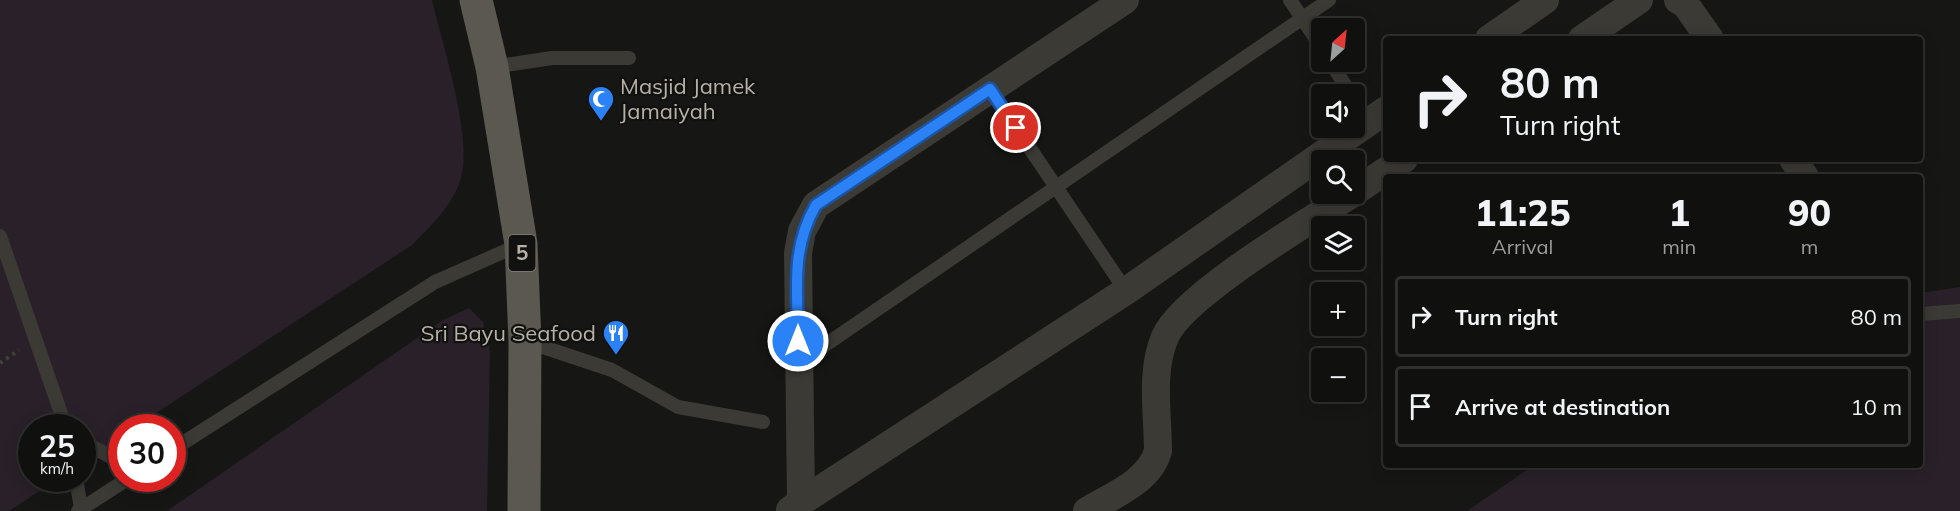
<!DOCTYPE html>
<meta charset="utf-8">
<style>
body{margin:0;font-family:Mulish,sans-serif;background:#1e1e1d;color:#f1f3f6;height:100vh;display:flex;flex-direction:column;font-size:22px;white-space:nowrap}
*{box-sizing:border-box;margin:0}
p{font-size:20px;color:#9c9d9e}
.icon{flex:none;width:33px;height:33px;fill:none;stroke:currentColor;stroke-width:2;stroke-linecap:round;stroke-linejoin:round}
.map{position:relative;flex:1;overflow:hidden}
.details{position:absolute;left:1383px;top:174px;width:540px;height:294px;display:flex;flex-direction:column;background:#10100f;border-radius:6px;box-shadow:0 3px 15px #0003,0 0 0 2px #30302f}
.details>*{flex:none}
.guide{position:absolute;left:1383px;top:36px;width:540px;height:126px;border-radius:6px;box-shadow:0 3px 15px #0003,0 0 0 2px #30302f;background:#10100f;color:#f1f3f6;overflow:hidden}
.needle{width:39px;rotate:27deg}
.buttons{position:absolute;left:1311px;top:18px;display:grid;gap:12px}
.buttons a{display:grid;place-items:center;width:54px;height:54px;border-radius:6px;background:#10100f;box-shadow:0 3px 15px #0003,0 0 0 2px #30302f;font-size:30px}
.speed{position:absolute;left:18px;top:414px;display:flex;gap:12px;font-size:30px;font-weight:700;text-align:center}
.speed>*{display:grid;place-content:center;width:78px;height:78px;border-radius:50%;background:#10100f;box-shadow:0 3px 15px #0003,0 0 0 2px #30302f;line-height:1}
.speed small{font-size:15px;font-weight:400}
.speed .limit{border:9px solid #d22;background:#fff;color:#111}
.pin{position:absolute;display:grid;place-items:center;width:51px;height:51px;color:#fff;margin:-26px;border:3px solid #fff;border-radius:50%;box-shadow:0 2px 6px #0007}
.me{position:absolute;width:66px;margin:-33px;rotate:0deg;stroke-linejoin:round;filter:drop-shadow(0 0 4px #0008)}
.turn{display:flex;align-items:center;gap:21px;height:126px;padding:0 18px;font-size:27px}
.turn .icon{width:78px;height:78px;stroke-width:2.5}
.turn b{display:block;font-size:42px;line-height:51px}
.eta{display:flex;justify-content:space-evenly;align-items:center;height:102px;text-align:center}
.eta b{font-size:36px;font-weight:800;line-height:42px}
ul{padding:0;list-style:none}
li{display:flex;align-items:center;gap:18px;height:81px;margin:0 12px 9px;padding:0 6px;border:3px solid #30302f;border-radius:6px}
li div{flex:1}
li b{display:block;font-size:22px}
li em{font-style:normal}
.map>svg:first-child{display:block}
.green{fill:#292029}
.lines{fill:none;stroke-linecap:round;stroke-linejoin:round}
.path{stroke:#42403b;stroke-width:4;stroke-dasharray:3 4.5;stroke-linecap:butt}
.service{stroke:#3b3a35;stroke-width:14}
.minor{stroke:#3b3a35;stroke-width:28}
.primary{stroke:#5b5851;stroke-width:33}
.route-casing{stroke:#1c54a1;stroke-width:15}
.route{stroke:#2b82f7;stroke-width:10}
.labels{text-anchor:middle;stroke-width:4.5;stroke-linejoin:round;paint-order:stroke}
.shield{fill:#11110f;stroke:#858079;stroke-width:1.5}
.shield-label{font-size:21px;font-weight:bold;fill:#b7b0a6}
.poi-label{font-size:22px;fill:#b7b0a6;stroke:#11110f;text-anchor:start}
</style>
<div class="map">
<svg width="1960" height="511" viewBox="0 0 1960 511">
<rect width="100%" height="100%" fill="#161614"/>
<!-- green -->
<g class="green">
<path d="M0,0H432C442,43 473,138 461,178C453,205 431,226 412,245L135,427L122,428L121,436L83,462L82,428H32V478L58,479L9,511H0Z"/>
<path d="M1960,287V511H1467L1534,465H1920V293Z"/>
<path d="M469,308L483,322L490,351L487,511H167L443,320Z"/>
</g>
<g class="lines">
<!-- path -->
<path class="path" d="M0,363L19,350"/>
<!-- service -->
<g class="service">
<path d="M1290,0L1322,48"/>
<path d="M1330,62L1351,94"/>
<path d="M492,67L552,58H629"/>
<path d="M990,89L1126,291"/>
<path d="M1354,99L1369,122"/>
<path d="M0,236L66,428"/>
<path d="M1920,314L1960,311"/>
<path d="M525,341L612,370L678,407L763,422"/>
<path d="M799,363L1329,0"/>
<path d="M82,441L122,463"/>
<path d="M172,450L435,282L519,245"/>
<path d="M76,478L81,509"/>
<path d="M78,511L129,478"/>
</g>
<!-- minor -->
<g class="minor">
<path d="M1678,0L1686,5L1710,39"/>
<path d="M1489,39L1545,0"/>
<path d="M1582,39L1639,0"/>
<path d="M1793,159L1805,177"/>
<path d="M1354,192L1404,159"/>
<path d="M801,502L1126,291L1386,110"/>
<path d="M790,510L801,502L798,253L802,231L816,205L1125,0"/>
<path d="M1087,511C1113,495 1149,482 1158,451C1158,415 1150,371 1165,337C1182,296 1311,220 1352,194"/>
</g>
<!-- primary -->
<path class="primary" d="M476,0L492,67L521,244L525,341L524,511"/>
</g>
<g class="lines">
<!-- route casing -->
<g class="route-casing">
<path id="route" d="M798,341C798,291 790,250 816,205L990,89L1016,128"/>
</g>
<!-- route -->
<use href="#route" class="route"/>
</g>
<!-- icons -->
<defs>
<g id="mosque-pin" transform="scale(1.35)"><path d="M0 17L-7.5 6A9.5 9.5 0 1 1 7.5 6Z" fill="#2b82f7" stroke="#11110f"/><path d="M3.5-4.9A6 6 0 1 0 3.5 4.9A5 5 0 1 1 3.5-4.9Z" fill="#fff"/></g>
<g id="restaurant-pin" transform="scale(1.35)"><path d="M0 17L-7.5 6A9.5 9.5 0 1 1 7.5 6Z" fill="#2b82f7" stroke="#11110f"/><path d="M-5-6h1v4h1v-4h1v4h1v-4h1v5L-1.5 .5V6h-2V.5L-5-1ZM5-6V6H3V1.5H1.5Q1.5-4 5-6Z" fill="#fff"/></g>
</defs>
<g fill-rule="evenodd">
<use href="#mosque-pin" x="601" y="99"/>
<use href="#restaurant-pin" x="616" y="333"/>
</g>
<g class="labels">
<!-- shield labels -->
<rect class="shield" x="508.5" y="235" width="27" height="36" rx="4.5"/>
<g class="shield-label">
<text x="522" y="260">5</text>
</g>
<!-- poi labels -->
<g class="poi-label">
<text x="620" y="94">Masjid Jamek<tspan x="620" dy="25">Jamaiyah</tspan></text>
<text x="596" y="341" text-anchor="end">Sri Bayu Seafood</text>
</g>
</g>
</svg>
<div class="buttons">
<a><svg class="needle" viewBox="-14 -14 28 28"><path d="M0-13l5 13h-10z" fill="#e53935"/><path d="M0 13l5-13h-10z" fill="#9c9d9e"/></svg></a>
<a><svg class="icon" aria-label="sound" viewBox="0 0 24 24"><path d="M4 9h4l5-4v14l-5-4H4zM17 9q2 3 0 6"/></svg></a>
<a><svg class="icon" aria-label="search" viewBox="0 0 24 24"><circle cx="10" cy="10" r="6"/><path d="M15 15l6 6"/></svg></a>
<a><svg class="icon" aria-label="layers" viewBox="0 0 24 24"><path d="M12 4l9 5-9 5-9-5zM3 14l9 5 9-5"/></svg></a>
<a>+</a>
<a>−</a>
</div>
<div class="speed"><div>25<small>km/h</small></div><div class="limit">30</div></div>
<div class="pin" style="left:1016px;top:128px;background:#d93025"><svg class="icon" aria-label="arrive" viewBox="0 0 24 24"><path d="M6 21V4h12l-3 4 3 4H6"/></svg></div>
<svg class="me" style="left:798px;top:341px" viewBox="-20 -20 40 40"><circle r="17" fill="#2b82f7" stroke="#fff" stroke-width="3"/><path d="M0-11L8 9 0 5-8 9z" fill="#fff"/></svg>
<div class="guide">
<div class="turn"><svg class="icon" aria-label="right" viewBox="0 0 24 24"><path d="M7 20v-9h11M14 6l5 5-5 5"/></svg><div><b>80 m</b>Turn right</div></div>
</div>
<section class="details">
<div class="eta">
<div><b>11:25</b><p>Arrival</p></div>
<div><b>1</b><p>min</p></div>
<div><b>90</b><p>m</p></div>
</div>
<ul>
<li><svg class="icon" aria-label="right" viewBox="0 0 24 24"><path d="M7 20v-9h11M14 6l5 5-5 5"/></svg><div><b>Turn right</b></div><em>80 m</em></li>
<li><svg class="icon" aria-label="arrive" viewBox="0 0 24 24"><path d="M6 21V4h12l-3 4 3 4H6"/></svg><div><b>Arrive at destination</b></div><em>10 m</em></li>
</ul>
</section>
</div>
